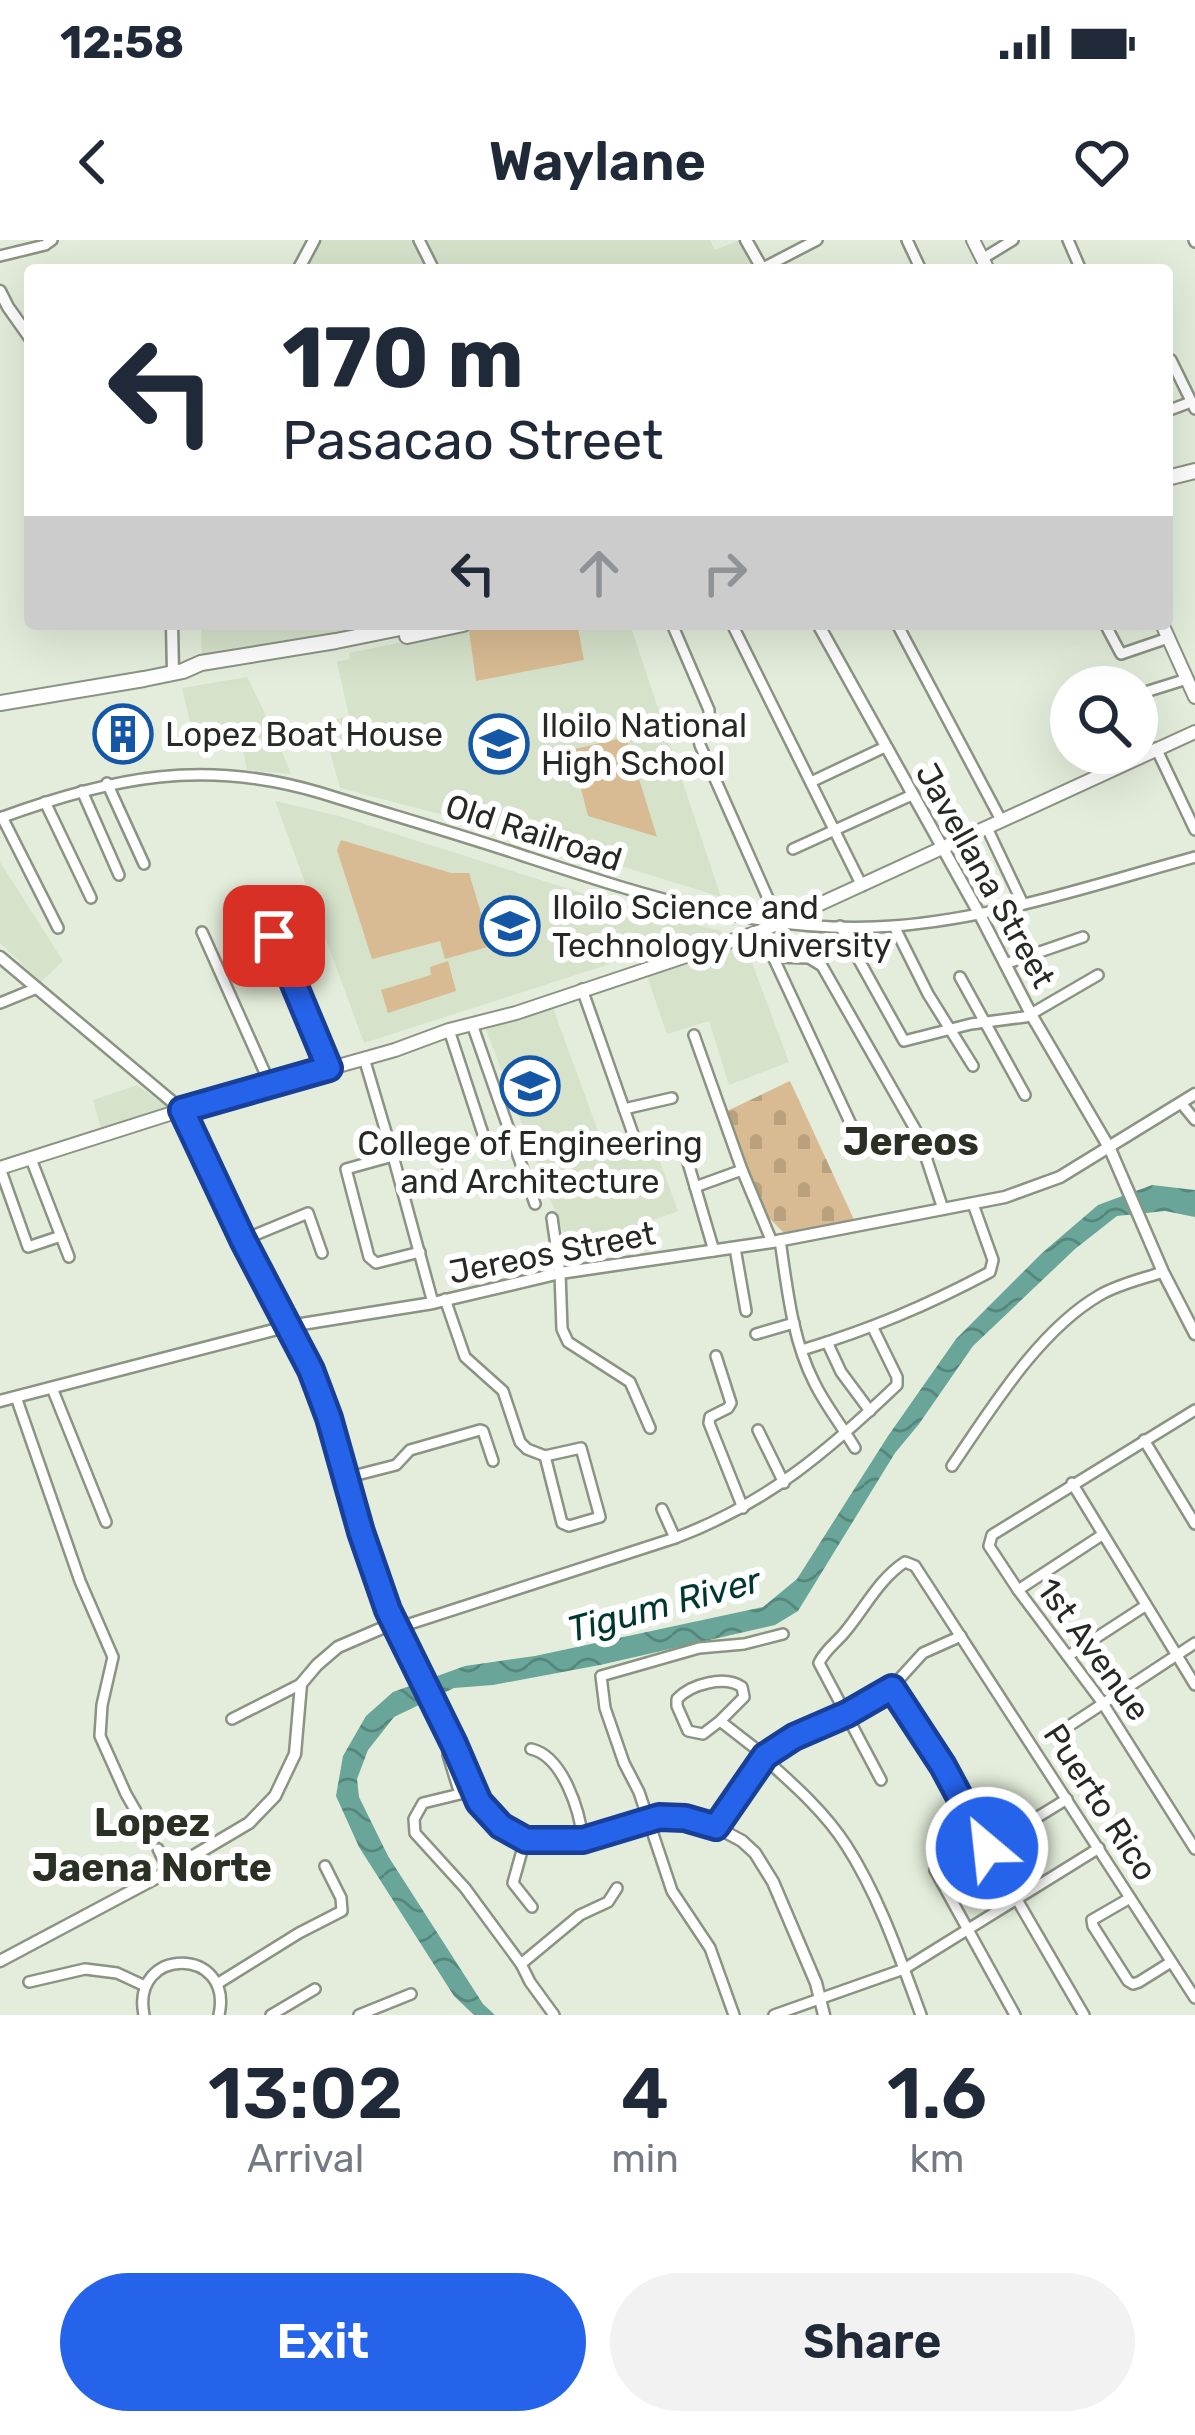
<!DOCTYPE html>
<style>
body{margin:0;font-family:Rubik,sans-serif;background:#f2f2f3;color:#1f2937;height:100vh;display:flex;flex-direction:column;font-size:45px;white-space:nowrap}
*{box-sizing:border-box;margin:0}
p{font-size:39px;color:#747a83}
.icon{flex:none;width:66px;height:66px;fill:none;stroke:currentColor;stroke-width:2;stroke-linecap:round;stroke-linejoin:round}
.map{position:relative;height:1775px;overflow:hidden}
.drawer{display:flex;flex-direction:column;background:#fff;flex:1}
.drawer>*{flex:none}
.banner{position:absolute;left:24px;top:24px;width:1149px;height:366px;border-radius:12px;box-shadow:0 12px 48px #0002;background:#fff;color:#1f2937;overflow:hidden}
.buttons{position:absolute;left:1050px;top:426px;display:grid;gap:24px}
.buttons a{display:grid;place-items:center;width:108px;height:108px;border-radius:50%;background:#fff;box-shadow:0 12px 48px #0002;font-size:60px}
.pin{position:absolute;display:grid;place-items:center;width:102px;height:102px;color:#fff;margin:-51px;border-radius:24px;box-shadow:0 6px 18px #0006}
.me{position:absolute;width:132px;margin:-66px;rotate:332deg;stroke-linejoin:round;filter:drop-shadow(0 0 9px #0008)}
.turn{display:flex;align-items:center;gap:42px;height:252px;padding:0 60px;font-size:54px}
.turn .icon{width:156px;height:156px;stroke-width:2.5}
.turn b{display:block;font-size:84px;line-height:102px}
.lanes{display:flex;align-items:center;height:114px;padding:0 60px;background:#0003;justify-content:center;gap:60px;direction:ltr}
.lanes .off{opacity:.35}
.eta{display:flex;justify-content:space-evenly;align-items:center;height:204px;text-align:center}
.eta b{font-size:72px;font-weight:600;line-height:84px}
.cta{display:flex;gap:24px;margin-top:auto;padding:24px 60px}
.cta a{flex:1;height:138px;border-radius:72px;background:#2563eb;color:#fff;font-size:48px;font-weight:600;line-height:138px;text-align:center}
.cta a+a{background:#f2f2f3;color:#1f2937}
.status{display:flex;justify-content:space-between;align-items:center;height:84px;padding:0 60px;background:#fff;direction:ltr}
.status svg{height:33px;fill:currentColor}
header{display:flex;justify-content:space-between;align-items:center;height:156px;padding:0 60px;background:#fff;font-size:54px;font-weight:600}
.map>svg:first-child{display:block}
.built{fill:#d6e2ca}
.cemetery{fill:url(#cemetery-stones)}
.park{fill:#d8bb92}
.water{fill:url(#water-waves)}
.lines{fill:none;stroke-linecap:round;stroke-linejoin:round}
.minor-casing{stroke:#8b9383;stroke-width:14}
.tertiary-casing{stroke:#8b9383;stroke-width:15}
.secondary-casing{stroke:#8b9383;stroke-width:16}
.primary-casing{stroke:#8b9383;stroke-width:18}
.minor{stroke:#fff;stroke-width:9}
.tertiary{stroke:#fff;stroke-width:10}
.secondary{stroke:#fff;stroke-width:12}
.primary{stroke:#fff;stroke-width:14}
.route-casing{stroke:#184099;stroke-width:30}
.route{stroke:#2563eb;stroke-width:21}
.labels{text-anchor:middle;stroke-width:12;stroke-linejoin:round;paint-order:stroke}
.poi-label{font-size:33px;fill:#272a24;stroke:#fff;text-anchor:start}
.street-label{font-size:33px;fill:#272a24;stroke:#fff}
.water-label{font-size:36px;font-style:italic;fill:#00382f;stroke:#fff}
.quarter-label{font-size:39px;font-weight:bold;fill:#2a3023;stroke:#fff}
</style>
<div class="status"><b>12:58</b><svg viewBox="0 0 49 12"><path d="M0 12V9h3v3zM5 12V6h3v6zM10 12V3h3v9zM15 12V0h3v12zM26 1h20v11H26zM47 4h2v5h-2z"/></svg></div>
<header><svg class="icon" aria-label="back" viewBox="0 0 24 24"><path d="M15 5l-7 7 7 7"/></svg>Waylane<svg class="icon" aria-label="heart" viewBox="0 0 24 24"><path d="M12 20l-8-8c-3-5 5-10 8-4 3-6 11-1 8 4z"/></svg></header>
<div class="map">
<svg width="1195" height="1775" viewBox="0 0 1195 1775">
<defs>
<pattern id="cemetery-stones" width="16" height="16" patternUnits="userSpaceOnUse" patternTransform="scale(3)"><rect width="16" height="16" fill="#d8bb92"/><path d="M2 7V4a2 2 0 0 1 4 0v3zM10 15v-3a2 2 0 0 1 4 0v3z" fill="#b9a17e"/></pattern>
<pattern id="water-waves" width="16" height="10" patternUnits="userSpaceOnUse" patternTransform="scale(3)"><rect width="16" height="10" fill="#69a598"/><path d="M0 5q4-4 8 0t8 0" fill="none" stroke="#56877c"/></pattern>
</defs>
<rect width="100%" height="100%" fill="#e4eddb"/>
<!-- built -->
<g class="built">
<path d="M322,0H710L715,10L740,0L758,30H307Z"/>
<path d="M177,384H392L202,415L201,389L176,391Z"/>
<path d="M488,384H630L721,657L521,595L340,548L322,483L349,476L337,422L350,419L349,413Z"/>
<path d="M247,437L274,492L291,534L247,530L240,494L194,499L182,448Z"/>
<path d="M275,561L339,576L632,669L721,691V695L653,710L364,803Z"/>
<path d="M0,622L63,721L41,742L0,703Z"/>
<path d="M745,704L789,822L729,845L709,781L667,794L647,736Z"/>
<path d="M553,768L609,921L654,905L678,971L570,1010L485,787Z"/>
<path d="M137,845L167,867L101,888L93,860Z"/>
</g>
<!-- cemetery -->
<path class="cemetery" d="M790,841L856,984L790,999L764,973L727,871Z"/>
<!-- park -->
<g class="park">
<path d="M497,384H577L584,420L476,441L469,390Z"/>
<path d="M626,497L657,597H658L588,576L571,510Z"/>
<path d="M341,600L451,633H469L491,706L445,719L440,701L372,719L337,610Z"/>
<path d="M448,721L456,751L388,773L381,750L431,735L430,727Z"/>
</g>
<!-- water -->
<path class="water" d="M1152,945L1195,950V977L1165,971L1117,976L1075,1009L973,1106L919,1184L895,1213L798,1371L775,1385L600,1425L493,1445L454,1448L394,1477L368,1510L357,1539L359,1557L388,1616L483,1764L495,1775H474L454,1756L359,1607L336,1556L343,1516L366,1476L393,1452L465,1426L535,1416L763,1367L797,1339L888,1196L956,1099L1042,1013L1098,965Z"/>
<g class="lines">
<!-- minor casing -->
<g class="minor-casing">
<g id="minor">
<path d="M419,0L434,30"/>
<path d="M907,0L921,30"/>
<path d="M1068,0L1081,30"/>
<path d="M1194,0L1195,2"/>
<path d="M0,16L45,5L52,0"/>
<path d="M982,19L1013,0"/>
<path d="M763,28L817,0"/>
<path d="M1167,118L1171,120L1195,169"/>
<path d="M1167,171L1191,162"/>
<path d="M672,384L709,470V479L698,493L700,505L779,683"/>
<path d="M732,384L862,646"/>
<path d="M897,384L1001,580"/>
<path d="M1105,384L1121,414L1168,398"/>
<path d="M1139,454L1187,439"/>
<path d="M1156,508L1195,590"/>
<path d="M811,542L885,507"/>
<path d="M107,543L144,624"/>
<path d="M82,551L119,635"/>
<path d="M45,562L91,658"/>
<path d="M2,577L58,688"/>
<path d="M0,578C112,537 204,518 321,553C388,574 455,593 521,615C643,655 764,696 894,686C997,678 1096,644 1195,617"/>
<path d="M987,588L1023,664"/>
<path d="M793,609L912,555"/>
<path d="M256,652L329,828"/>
<path d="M840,686L904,801L971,784L1032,776"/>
<path d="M894,686L928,754L973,826"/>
<path d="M761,691L862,908"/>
<path d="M202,692L270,844"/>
<path d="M772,717L809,718L822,726L919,896L943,969"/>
<path d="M1005,724L1083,697"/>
<path d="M960,737L1025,855"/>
<path d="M582,749L633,894"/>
<path d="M0,763L37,748"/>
<path d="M1031,774L1098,735"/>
<path d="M472,784L535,964"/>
<path d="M449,790L483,894"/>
<path d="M694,795L742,930L772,1002"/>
<path d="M364,818L393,916L346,929L369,1017L376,1023L420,1012"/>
<path d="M1181,863L1195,880"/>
<path d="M624,869L672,858"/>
<path d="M684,909L714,1011"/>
<path d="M31,919L69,1017"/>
<path d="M0,928L28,1007L61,996"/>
<path d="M695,947L742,930"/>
<path d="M552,978L560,1033L562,1089L568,1102L630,1142L650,1188"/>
<path d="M243,1000L308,973L322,1013"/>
<path d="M780,1000C787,1047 792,1099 814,1142C825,1165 842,1186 855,1208"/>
<path d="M735,1008L746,1071"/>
<path d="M445,1059L465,1117L503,1151L520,1202L527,1209L545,1216L581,1208L600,1277L569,1286L562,1283L545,1216"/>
<path d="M433,1063L393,916L436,901L442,906L449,932"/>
<path d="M756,1094L794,1083"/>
<path d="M827,1102L841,1132L870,1171"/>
<path d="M802,1110C871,1089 926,1066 990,1032L993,1020L973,964"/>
<path d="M716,1116L731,1163L728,1168L710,1177L709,1183L743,1268"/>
<path d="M52,1148L106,1282"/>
<path d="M16,1157L80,1341L113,1417L102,1465L100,1496L126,1554L153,1601"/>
<path d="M1195,1170L992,1295L989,1306L1018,1350L1102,1462L1195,1609"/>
<path d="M758,1190L784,1243"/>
<path d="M1144,1200L1195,1284"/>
<path d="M952,1226C991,1169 1039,1090 1100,1055C1119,1044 1142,1039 1163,1032"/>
<path d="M345,1238L396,1225L410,1210L480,1190L483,1191L493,1221"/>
<path d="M1072,1243L1195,1445"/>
<path d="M662,1269L675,1298"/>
<path d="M1018,1350L1102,1295"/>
<path d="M397,1388L675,1298C766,1264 828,1211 897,1145V1137L873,1088"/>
<path d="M1068,1416L1145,1366"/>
<path d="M892,1447L943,1526L987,1608L1067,1559"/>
<path d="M232,1479L301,1444"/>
<path d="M720,1481L744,1457L742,1447C725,1435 691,1444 677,1459V1466L688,1491L703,1494L720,1481L765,1516"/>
<path d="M1072,1484L1195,1403"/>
<path d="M453,1504L448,1515L460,1554L423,1563L414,1579L415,1593L465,1648L521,1724L530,1742L554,1775"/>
<path d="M531,1509C563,1516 580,1571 583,1601"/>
<path d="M764,1518C793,1544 825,1572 846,1605C879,1656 900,1718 921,1775"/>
<path d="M881,1540L819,1423C825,1410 836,1403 845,1392C865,1368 879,1339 905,1322L915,1326L1195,1758"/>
<path d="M716,1587L765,1516L794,1497L847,1474L892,1447L923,1413L961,1396"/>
<path d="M525,1600L513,1643L532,1667"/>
<path d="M987,1608L1084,1775"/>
<path d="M158,1609L169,1631"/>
<path d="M935,1630L1015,1775"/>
<path d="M1130,1658L1092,1680L1093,1686L1128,1741L1133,1744L1139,1742L1171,1722"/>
<path d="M521,1724L580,1675L608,1662L617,1648"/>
<path d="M29,1742L85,1729L117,1733L145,1746"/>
<path d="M217,1744L299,1693L342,1671L341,1658L325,1626"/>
<path d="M144,1775C130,1706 234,1706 219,1775"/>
<path d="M271,1775L315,1749"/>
<path d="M359,1775L411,1754"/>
<path d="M734,1775L710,1708L672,1651L639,1552L624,1523L605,1468L601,1436L699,1408L744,1404L783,1394"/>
<path d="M774,1775L904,1729L1099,1608"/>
</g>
</g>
<!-- tertiary casing -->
<g class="tertiary-casing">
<g id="tertiary">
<path d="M746,0L763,30"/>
<path d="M298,30L314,0"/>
<path d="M0,51L8,67L30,98"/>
<path d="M172,384L173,433"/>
<path d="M818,384L980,675L1032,776L1110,909L1163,1032L1195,1094"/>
<path d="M0,717L182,870L243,1000L311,1130L329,1179L361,1292L389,1371L453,1504L479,1562L501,1586L525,1600L583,1601L659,1577L685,1578L716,1587L742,1601L755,1613L773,1642L816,1743L824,1775"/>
<path d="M0,1161L289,1086L433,1063L560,1033L772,1002L1005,957L1060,937L1195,854"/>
<path d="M0,1721L156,1638L249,1583L275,1556L295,1514L301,1444L317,1425L338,1407L394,1383"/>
</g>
</g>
<!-- secondary casing -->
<g class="secondary-casing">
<g id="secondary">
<path d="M973,0L988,30"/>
<path d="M1162,384L1195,457"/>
<path d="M0,928L182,870L395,810L449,790L516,773L761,691L1195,492"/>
</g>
</g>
<!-- primary casing -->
<g class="primary-casing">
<g id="primary">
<path d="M1167,238L1195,231"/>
<path d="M407,396L463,384"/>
<path d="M0,463L144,439L183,431L201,423L336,401L420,384"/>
</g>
</g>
<!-- minor -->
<use href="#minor" class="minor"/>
<!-- tertiary -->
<use href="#tertiary" class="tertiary"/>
<!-- secondary -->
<use href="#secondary" class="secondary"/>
<!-- primary -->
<use href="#primary" class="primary"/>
</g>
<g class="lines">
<!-- route casing -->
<g class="route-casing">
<path id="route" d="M274,696L329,828L182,870L243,1000L311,1130L329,1178L361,1292L388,1370L454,1504L479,1562L501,1586L526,1600H583L659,1577L685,1578L716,1587L765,1516L794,1497L847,1474L892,1448L943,1526L987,1608"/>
</g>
<!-- route -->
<use href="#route" class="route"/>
</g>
<!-- icons -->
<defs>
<g id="building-ring" transform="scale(3)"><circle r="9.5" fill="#fff" stroke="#1457a7" stroke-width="1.5"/><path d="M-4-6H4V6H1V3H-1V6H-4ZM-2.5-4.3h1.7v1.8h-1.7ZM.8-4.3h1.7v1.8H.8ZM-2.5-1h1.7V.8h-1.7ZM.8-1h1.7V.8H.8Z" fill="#1457a7"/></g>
<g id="school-ring" transform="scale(3)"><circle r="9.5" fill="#fff" stroke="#1457a7" stroke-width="1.5"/><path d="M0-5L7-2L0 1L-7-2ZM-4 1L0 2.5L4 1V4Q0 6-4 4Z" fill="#1457a7"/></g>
<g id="university-ring" transform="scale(3)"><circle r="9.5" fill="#fff" stroke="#1457a7" stroke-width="1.5"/><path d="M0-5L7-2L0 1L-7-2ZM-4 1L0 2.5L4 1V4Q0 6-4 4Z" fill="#1457a7"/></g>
</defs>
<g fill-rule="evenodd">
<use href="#building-ring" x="123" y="494"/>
<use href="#school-ring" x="499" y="504"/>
<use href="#university-ring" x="510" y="686"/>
<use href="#university-ring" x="530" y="846"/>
</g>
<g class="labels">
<!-- poi labels -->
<g class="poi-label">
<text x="541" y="497">Iloilo National<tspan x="541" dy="38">High School</tspan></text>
<text x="165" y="506">Lopez Boat House</text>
<text x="552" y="679">Iloilo Science and<tspan x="552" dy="38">Technology University</tspan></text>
<text x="530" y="915" text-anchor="middle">College of Engineering<tspan x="530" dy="38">and Architecture</tspan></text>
</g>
<!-- street labels -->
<g class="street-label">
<text transform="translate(534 592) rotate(18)" y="12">Old Railroad</text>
<text transform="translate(986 635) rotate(61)" y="12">Javellana Street</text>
<text transform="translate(552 1012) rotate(-11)" y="12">Jereos Street</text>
<text transform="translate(1094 1409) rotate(54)" y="12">1st Avenue</text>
<text transform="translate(1101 1562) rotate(57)" y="12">Puerto Rico</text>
</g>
<!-- water labels -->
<g class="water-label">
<text transform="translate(664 1364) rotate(-15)" y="13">Tigum River</text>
</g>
<!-- quarter labels -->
<g class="quarter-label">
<text x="911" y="915">Jereos</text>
<text x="152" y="1596">Lopez<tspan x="152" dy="45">Jaena Norte</tspan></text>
</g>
</g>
</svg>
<div class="buttons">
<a><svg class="icon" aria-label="search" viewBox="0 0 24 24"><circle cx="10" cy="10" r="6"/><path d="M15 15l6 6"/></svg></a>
</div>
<div class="pin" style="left:274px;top:696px;background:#d93025"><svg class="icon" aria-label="arrive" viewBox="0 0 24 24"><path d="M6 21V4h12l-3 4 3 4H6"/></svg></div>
<svg class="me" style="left:987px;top:1608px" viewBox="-20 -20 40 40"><circle r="17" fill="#2563eb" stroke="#fff" stroke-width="3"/><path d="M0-11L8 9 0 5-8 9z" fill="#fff"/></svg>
<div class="banner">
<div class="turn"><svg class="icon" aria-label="left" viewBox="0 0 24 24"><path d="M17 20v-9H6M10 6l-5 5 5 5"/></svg><div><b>170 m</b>Pasacao Street</div></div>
<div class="lanes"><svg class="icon" aria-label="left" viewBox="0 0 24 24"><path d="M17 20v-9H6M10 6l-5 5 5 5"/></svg><svg class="icon off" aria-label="ahead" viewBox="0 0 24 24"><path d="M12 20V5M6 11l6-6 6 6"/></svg><svg class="icon off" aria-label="right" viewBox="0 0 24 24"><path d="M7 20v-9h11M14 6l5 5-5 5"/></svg></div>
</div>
</div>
<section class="drawer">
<div class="eta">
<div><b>13:02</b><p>Arrival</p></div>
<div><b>4</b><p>min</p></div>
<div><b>1.6</b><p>km</p></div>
</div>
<div class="cta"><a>Exit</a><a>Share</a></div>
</section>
